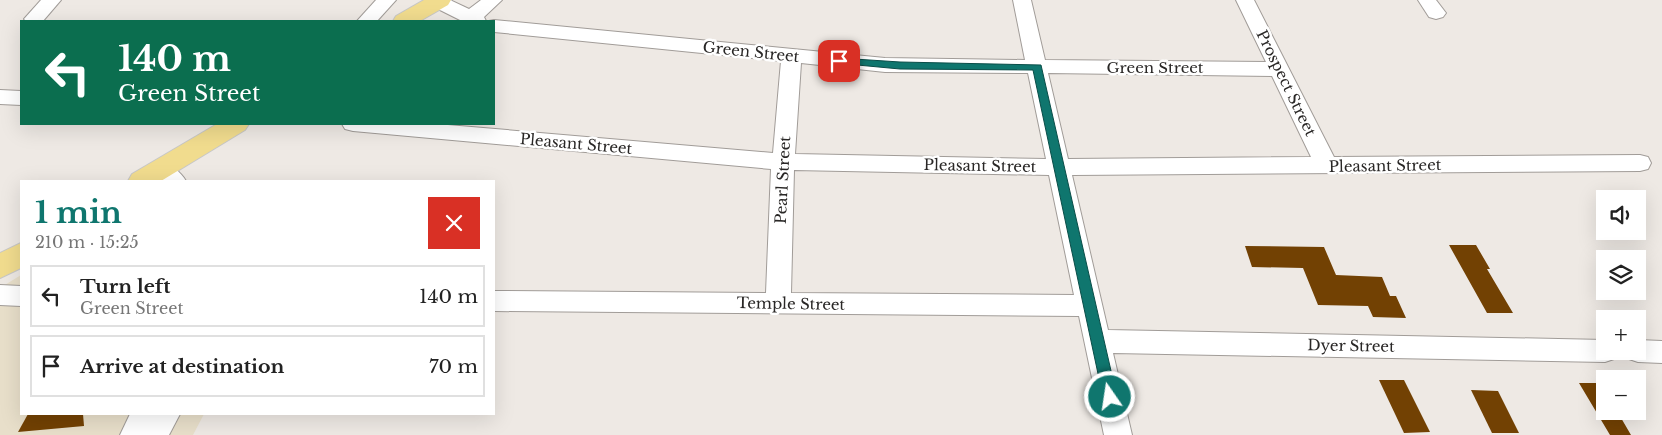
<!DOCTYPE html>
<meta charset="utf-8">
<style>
body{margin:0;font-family:"Libre Baskerville",serif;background:#f2f2f2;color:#222;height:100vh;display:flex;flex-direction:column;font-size:19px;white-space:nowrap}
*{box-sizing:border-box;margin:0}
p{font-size:16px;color:#767676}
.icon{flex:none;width:28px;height:28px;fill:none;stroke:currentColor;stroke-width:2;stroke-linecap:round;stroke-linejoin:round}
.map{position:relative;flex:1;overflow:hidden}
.panel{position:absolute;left:20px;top:180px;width:475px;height:235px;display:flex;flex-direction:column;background:#fff;border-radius:0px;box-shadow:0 5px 20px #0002}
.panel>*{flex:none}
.guide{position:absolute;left:20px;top:20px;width:475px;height:105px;border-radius:0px;box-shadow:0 5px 20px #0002;background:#0b6e4f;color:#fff;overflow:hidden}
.buttons{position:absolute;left:1596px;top:190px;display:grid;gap:10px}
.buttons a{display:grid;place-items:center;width:50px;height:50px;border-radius:0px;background:#fff;box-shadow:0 5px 20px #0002;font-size:25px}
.pin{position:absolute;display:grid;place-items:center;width:42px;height:42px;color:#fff;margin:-21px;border-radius:10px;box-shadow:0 2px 8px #0006}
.me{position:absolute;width:55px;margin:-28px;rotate:347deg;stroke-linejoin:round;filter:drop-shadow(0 0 4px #0008)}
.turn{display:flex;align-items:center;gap:18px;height:105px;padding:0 15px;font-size:22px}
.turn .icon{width:65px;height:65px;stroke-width:2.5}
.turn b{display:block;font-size:35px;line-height:42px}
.round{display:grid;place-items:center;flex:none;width:52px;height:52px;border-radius:0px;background:#f2f2f2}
.summary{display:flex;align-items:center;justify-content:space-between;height:85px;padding:0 15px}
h1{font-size:30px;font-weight:700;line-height:38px;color:#0f766e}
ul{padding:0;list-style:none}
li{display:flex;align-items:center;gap:15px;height:62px;margin:0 10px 8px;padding:0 5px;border:2px solid #e0e0e0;border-radius:0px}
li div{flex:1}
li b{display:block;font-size:19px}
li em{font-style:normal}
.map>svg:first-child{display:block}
.commercial{fill:#e8dfca}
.building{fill:#724103}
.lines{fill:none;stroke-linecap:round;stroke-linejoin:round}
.minor-casing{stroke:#a19c98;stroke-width:2}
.major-casing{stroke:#c7c7c7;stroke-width:2}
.minor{fill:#fff;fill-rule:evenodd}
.major{fill:#f1dc8e;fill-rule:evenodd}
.route{fill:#0f766e;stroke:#0a4d48}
.labels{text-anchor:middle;stroke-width:5;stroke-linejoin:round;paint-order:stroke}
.street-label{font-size:15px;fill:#292726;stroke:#fff}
</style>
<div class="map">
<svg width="1662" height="435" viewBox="0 0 1662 435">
<rect width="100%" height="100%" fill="#eee9e4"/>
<!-- commercial -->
<path class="commercial" d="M21,275V414H204L193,435H0V288Z"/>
<!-- building -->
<g class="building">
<path d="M1449,245H1476L1490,269H1487L1513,313H1487Z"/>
<path d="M1245,246L1324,247L1336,275L1382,277L1390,296H1396L1406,318L1373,317L1368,306L1318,305L1303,268L1252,267Z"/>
<path d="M1379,380H1404L1430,432L1404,433Z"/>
<path d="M1579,383H1601L1605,391V411H1617L1631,435H1610Z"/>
<path d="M1471,390L1498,391L1519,433H1492Z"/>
<path d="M28,414H83L84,426L18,432Z"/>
</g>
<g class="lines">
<!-- minor casing -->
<g class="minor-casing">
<g id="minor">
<path d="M41,0H61L43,21H26L24,19Z"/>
<path d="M376,0H396L377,21H357Z"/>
<path d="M428,0H450L469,9L481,0H502L484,17L486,21H462L430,5Z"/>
<path d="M1013,0H1031L1045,60L1266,62L1236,0H1254L1334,157L1640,155L1648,157L1651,163L1648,169L1640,171L1072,175L1108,330L1605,340V351H1618L1614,359L1605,362L1113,353L1132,435H1104L1079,316L494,311V291L766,293L771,169L353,131L345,129L342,124H436L773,153L781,61L494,32V21H489L494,20L885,58L1025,60ZM801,63L885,72L1028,73L1046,159L795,154ZM1048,73L1272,76L1311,157L1068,159ZM794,170L1049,175L1074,295L791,293Z"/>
<path d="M1418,0H1436L1446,13L1443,17L1436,19L1429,17Z"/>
<path d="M0,90L21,91V105L0,104Z"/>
<path d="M161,162C171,165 181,172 186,181H160L150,170L153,164Z"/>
<path d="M0,285L21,286V306L0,305Z"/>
<path d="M1638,340L1662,341V363L1638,362L1629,359L1625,351H1638Z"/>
<path d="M130,414H180L169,435H120Z"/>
</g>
</g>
<!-- major casing -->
<g class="major-casing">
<g id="major">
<path d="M424,0H451L448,5L420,21H393L396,16Z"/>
<path d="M217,124H249L245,130L161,181H128L132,174Z"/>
<path d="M21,243V268L0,278V253Z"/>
</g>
</g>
<!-- minor -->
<use href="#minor" class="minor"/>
<!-- major -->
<use href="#major" class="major"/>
</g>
<!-- route -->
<path class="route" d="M839,58L900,62L1041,65L1117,397L1115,401L1110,403L1105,401L1103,397L1033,70L900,69L836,63V59Z"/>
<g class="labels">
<!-- street labels -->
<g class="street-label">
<text transform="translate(751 52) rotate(6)" y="5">Green Street</text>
<text x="1155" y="73">Green Street</text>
<text transform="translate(1286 83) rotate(64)" y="5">Prospect Street</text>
<text transform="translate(576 144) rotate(5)" y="5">Pleasant Street</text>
<text transform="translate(980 166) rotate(1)" y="5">Pleasant Street</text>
<text transform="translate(1385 166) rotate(-1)" y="5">Pleasant Street</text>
<text transform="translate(783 180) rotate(-87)" y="5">Pearl Street</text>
<text transform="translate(791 304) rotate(1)" y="5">Temple Street</text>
<text transform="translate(1351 346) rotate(1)" y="5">Dyer Street</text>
</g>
</g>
</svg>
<div class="buttons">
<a><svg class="icon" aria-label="sound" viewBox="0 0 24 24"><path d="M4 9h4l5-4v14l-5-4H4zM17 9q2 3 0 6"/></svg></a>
<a><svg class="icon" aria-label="layers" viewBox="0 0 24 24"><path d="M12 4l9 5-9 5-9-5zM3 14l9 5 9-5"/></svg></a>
<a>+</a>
<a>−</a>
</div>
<div class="pin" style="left:839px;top:61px;background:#d93025"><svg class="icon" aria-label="arrive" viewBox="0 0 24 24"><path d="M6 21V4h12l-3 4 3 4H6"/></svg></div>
<svg class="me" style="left:1110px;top:397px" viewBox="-20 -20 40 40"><circle r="17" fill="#0f766e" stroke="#fff" stroke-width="3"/><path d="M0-11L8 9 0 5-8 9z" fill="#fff"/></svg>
<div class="guide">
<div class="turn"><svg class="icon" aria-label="left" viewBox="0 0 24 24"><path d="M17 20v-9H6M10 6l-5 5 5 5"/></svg><div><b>140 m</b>Green Street</div></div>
</div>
<section class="panel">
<div class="summary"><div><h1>1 min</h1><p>210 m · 15:25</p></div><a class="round" style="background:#d93025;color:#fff"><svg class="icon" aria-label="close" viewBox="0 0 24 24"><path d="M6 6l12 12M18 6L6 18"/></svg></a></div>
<ul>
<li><svg class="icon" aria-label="left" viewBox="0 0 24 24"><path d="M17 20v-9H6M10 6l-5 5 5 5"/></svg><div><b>Turn left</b><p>Green Street</p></div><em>140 m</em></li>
<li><svg class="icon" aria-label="arrive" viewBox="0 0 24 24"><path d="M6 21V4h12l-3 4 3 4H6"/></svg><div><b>Arrive at destination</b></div><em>70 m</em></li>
</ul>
</section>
</div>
